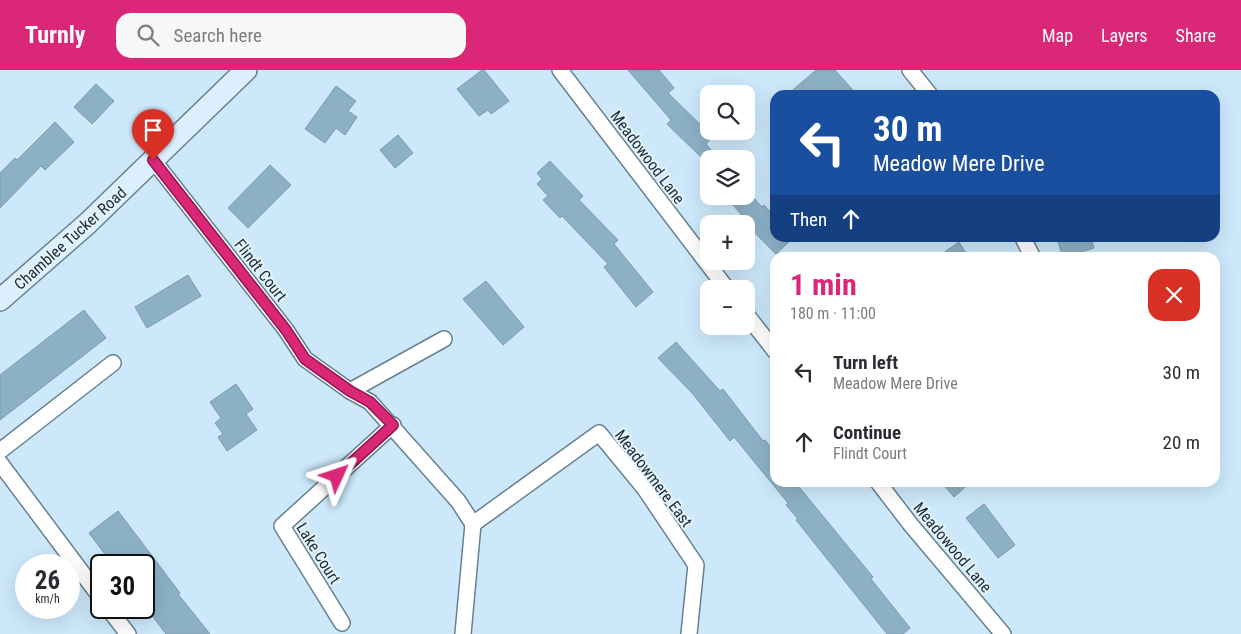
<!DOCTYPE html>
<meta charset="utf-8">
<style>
body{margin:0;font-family:"Roboto Condensed",sans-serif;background:#f7f7f7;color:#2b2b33;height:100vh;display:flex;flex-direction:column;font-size:19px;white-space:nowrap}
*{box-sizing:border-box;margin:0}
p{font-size:16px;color:#7c7c81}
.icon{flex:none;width:28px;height:28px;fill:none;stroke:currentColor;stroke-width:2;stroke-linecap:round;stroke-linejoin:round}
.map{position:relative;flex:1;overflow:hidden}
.side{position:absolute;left:770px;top:182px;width:450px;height:235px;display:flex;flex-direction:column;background:#fff;border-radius:15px;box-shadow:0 5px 20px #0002}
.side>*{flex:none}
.guide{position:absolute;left:770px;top:20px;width:450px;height:152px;border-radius:15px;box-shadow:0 5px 20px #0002;background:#1a4fa0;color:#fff;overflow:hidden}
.tools{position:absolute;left:700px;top:15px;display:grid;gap:10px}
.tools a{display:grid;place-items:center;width:55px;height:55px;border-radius:10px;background:#fff;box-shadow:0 5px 20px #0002;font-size:25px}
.speed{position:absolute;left:15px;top:484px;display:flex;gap:10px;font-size:25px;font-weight:700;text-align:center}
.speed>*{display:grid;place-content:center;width:65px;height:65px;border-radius:50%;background:#fff;box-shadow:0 5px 20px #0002;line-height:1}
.speed small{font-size:12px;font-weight:400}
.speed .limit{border:2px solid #111;border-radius:8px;background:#fff;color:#111}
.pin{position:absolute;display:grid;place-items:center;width:42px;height:42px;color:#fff;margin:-51px -21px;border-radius:50% 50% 50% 0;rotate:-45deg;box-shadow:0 0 5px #0007}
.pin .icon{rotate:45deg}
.me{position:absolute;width:55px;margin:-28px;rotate:48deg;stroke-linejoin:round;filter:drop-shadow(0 0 4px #0008)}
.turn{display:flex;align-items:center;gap:18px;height:105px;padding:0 20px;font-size:22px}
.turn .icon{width:65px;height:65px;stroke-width:2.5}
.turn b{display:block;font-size:35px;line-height:42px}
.then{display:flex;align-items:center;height:48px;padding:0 20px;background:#0003;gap:10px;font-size:19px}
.round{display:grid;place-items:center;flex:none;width:52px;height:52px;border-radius:15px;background:#f7f7f7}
.head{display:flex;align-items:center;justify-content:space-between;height:85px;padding:0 20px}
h1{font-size:30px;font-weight:700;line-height:38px;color:#db2777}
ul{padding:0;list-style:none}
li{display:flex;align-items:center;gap:15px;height:70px;padding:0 20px}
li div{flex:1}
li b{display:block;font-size:19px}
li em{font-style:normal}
header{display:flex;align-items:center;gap:30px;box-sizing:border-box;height:70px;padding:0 25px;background:#db2777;color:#fff}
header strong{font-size:24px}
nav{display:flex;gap:28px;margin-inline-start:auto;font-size:18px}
.search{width:350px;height:45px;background:#f7f7f7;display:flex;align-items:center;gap:12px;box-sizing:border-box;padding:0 18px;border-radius:15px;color:#7c7c81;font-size:19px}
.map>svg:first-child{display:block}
.building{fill:#8cb1c7;stroke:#7f99a9}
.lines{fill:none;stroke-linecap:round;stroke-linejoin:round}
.minor-casing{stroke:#678191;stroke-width:18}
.secondary-casing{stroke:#678191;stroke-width:24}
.minor{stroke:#fff;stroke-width:15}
.secondary{stroke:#dbf0fc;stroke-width:21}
.route-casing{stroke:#8e194d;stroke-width:12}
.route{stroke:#db2777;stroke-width:9}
.labels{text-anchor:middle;stroke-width:4;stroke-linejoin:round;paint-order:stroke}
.street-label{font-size:16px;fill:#1e292f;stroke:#e3f4fe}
</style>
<header>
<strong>Turnly</strong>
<div class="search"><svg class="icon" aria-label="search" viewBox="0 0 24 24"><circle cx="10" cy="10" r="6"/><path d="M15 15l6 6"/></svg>Search here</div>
<nav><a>Map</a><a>Layers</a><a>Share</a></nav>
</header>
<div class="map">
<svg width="1241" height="564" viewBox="0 0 1241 564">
<rect width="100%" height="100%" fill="#cce8fa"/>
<!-- building -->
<g class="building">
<path d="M482,0H484L509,31L491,44L488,40L479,46L457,19Z"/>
<path d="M628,0H659L674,18L668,23L713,67L706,74L719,89H703L667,54L671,50Z"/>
<path d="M816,0H835L857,25H787Z"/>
<path d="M96,14L114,31L92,54L74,37Z"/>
<path d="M336,16L356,31L348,41L357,47L345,65L336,58L325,73L305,59Z"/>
<path d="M55,52L74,72L45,100L41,96L0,138V103L15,88L17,90Z"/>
<path d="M398,65L413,83L395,98L380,80Z"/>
<path d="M550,91L583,126L579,130L618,170L614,174L653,222L636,237L604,197L608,194L562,146L560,148L543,130L548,126L537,114L542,109L537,103Z"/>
<path d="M270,95L291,115L248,158L228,138Z"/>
<path d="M725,126H752L762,137L764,135L775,147V168H793L776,184L745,153L747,151Z"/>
<path d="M1057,168H1091L1094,178L1063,188Z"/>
<path d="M959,172L969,188H936Z"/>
<path d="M188,205L201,226L147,258L135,237Z"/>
<path d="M486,211L524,257L503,275L463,229Z"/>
<path d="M84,240L106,268L0,350V305Z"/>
<path d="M676,272L720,321L723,319L763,371L765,370L775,382V412H795L873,507L871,509L910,558L903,564H887L796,450L798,449L786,435L788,433L734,367L730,371L692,323L658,288Z"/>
<path d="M236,314L253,339L246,344L257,360L227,381L218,367L223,364L215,353L221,348L210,332Z"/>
<path d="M941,412H971L954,427Z"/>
<path d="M984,434L1015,475L998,488L966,448Z"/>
<path d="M118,441L180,523L178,524L210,564H166L144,535V495H113L89,463Z"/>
</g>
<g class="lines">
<!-- minor casing -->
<g class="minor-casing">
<g id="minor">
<path d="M560,0L727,219"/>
<path d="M910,0L930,25"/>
<path d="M153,90L286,260L305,289L350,321L370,332L458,431L473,454"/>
<path d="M1023,168L1033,188"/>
<path d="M746,244L775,281"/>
<path d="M350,321L444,269"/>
<path d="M0,381L113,293"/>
<path d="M0,393L101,528"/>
<path d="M878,412L911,455L1003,564"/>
<path d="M473,454L599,363L645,419L696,495L689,564"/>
<path d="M108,538L128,564"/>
<path d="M342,553L282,456L393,355"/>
<path d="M463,564L473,454"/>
</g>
</g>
<!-- secondary casing -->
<g class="secondary-casing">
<path id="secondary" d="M0,230L88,153L246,0"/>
</g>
<!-- minor -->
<use href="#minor" class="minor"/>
<!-- secondary -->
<use href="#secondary" class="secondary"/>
</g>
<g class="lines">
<!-- route casing -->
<g class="route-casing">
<path id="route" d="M153,90L286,260L305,289L350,321L370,332L393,355L337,406"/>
</g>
<!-- route -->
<use href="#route" class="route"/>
</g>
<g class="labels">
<!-- street labels -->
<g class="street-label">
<text transform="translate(648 87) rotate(53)" y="6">Meadowood Lane</text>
<text transform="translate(70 168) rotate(-42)" y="6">Chamblee Tucker Road</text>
<text transform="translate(261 200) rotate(52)" y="6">Flindt Court</text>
<text transform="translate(654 408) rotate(53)" y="6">Meadowmere East</text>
<text transform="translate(953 477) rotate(50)" y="6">Meadowood Lane</text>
<text transform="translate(319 483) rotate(58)" y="6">Lake Court</text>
</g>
</g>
</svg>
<div class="tools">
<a><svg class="icon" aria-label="search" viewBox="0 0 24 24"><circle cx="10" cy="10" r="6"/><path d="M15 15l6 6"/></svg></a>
<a><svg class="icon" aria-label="layers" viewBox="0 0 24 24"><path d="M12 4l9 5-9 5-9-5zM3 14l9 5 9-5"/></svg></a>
<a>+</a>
<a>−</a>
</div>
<div class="speed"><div>26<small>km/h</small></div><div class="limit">30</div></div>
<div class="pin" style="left:153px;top:90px;background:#d93025"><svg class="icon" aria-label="arrive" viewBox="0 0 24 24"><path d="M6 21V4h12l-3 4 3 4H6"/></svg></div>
<svg class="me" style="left:337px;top:406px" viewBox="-20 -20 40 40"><path d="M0-17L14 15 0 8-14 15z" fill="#db2777" stroke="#fff" stroke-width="4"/></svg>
<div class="guide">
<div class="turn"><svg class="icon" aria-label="left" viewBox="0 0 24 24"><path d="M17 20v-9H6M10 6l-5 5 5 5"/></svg><div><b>30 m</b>Meadow Mere Drive</div></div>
<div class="then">Then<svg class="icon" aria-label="ahead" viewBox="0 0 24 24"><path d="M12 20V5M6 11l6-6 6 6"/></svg></div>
</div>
<section class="side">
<div class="head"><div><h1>1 min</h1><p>180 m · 11:00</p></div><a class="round" style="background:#d93025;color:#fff"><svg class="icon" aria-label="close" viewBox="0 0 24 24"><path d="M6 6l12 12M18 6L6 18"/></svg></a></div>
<ul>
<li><svg class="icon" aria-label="left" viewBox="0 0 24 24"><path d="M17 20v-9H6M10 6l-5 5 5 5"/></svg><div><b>Turn left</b><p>Meadow Mere Drive</p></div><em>30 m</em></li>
<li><svg class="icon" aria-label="ahead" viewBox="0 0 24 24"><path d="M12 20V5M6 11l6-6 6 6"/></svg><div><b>Continue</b><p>Flindt Court</p></div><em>20 m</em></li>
</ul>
</section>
</div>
